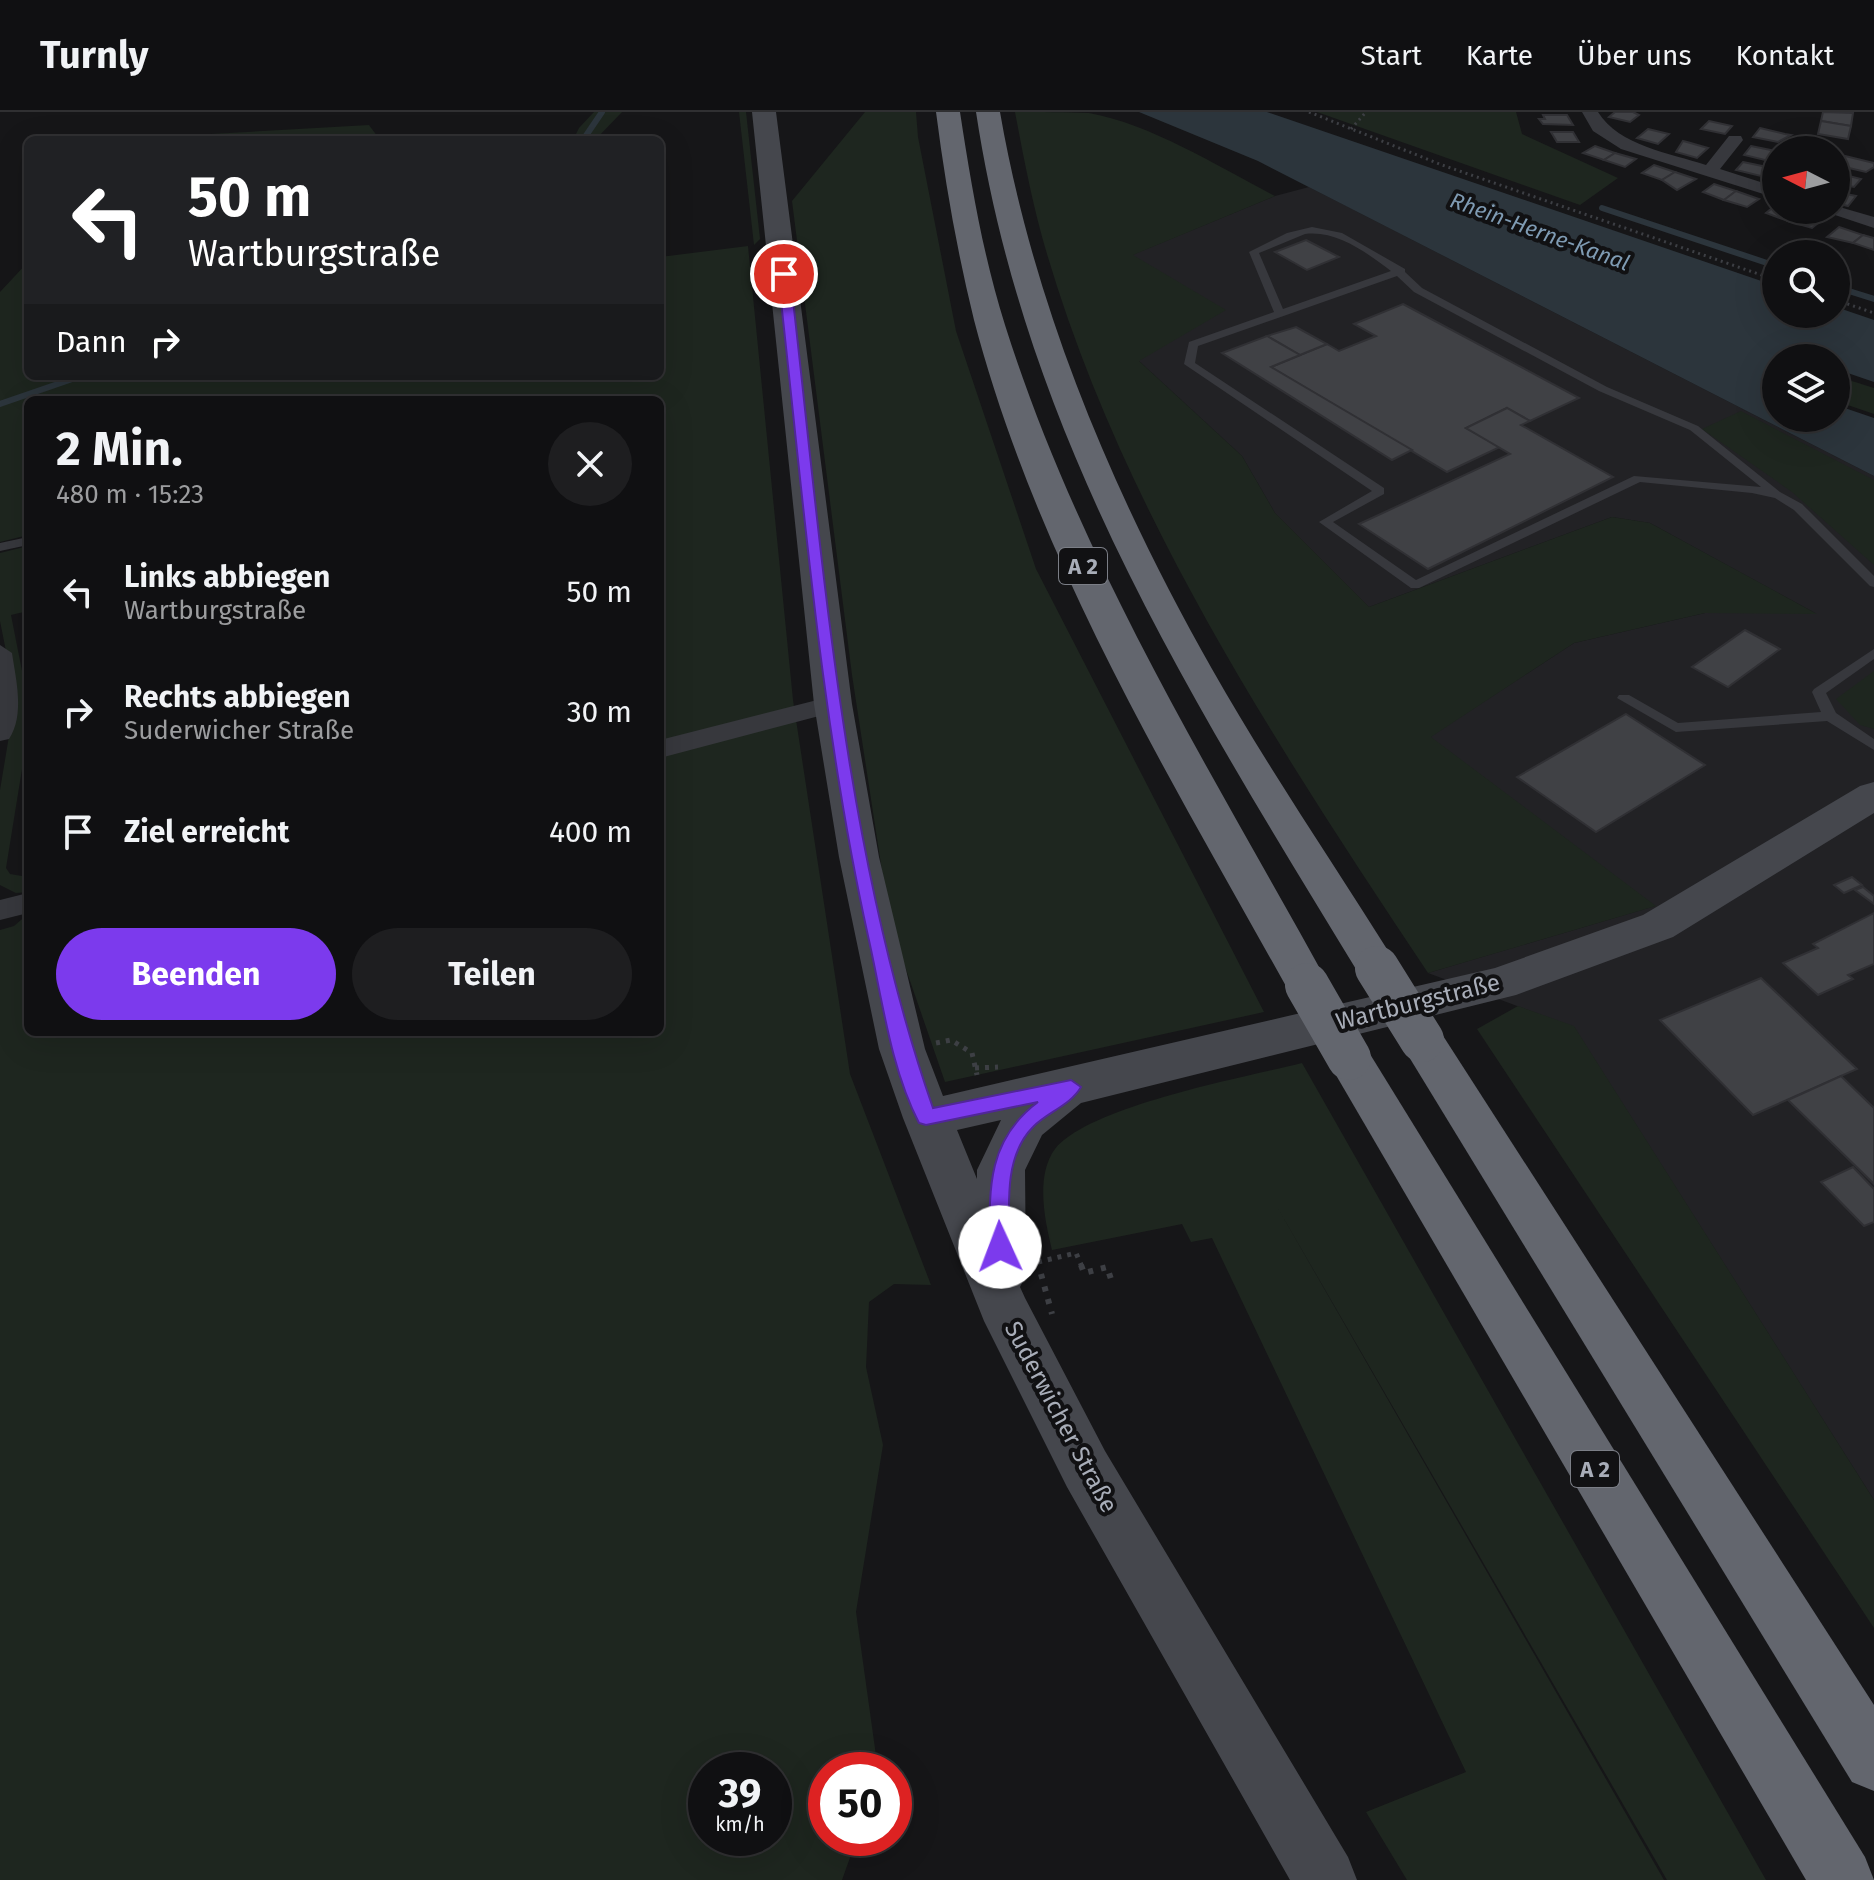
<!DOCTYPE html>
<html lang="de">
<meta charset="utf-8">
<style>
:root{--surface:#101012;--page:#1e1e20;--text:#f1f3f6;--muted:#9c9d9f;--line:#303032;--accent:#7c3aed}
body{margin:0;font-family:"Fira Sans",sans-serif;background:var(--page);color:var(--text);height:100vh;display:flex;flex-direction:column;font-size:30px;white-space:nowrap}
*{box-sizing:border-box;margin:0}
p{font-size:26px;color:var(--muted)}
.icon{flex:none;width:44px;height:44px;fill:none;stroke:currentColor;stroke-width:2;stroke-linecap:round;stroke-linejoin:round}
.map{position:relative;flex:1;overflow:hidden}
.sheet{position:absolute;left:24px;top:284px;width:640px;height:640px;display:flex;flex-direction:column;background:var(--surface);border-radius:12px;box-shadow:0 8px 32px #0002,0 0 0 2px var(--line)}
.sheet>*{flex:none}
.top-card{position:absolute;left:24px;top:24px;width:640px;height:244px;border-radius:12px;box-shadow:0 8px 32px #0002,0 0 0 2px var(--line);background:#202124;color:#fff;overflow:hidden}
.needle{width:52px;rotate:276deg}
.fabs{position:absolute;left:1762px;top:24px;display:grid;gap:16px}
.fabs a{display:grid;place-items:center;width:88px;height:88px;border-radius:50%;background:var(--surface);box-shadow:0 8px 32px #0002,0 0 0 2px var(--line);font-size:40px}
.speed{position:absolute;left:688px;top:1640px;display:flex;gap:16px;font-size:40px;font-weight:700;text-align:center}
.speed>*{display:grid;place-content:center;width:104px;height:104px;border-radius:50%;background:var(--surface);box-shadow:0 8px 32px #0002,0 0 0 2px var(--line);line-height:1}
.speed small{font-size:20px;font-weight:400}
.speed .limit{border:12px solid #d22;background:#fff;color:#111}
.pin{position:absolute;display:grid;place-items:center;width:68px;height:68px;color:#fff;margin:-34px;border:4px solid #fff;border-radius:50%;box-shadow:0 2px 8px #0007}
.me{position:absolute;width:88px;margin:-44px;rotate:358deg;stroke-linejoin:round;filter:drop-shadow(0 0 6px #0008)}
.turn{display:flex;align-items:center;gap:28px;height:168px;padding:0 32px;font-size:36px}
.turn .icon{width:104px;height:104px;stroke-width:2.5}
.turn b{display:block;font-size:56px;line-height:68px}
.then{display:flex;align-items:center;height:76px;padding:0 32px;background:#0003;gap:16px;font-size:30px}
.round{display:grid;place-items:center;flex:none;width:84px;height:84px;border-radius:42px;background:var(--page)}
.summary{display:flex;align-items:center;justify-content:space-between;height:136px;padding:0 32px}
h1{font-size:48px;font-weight:700;line-height:60px}
.primary-button{display:flex;gap:16px;margin-top:auto;padding:16px 32px}
.primary-button a{flex:1;height:92px;border-radius:48px;background:var(--accent);color:#fff;font-size:32px;font-weight:700;line-height:92px;text-align:center}
.primary-button a+a{background:var(--page);color:var(--text)}
ul{padding:0;list-style:none}
li{display:flex;align-items:center;gap:24px;height:120px;padding:0 32px}
li div{flex:1}
li b{display:block;font-size:30px}
li em{font-style:normal}
header{display:flex;align-items:center;gap:48px;box-sizing:border-box;height:112px;padding:0 40px;background:var(--surface);border-bottom:2px solid var(--line)}
header strong{font-size:38px}
nav{display:flex;gap:44px;margin-inline-start:auto;font-size:28px}
.map>svg:first-child{display:block}
</style>
<header>
<strong>Turnly</strong>
<nav><a>Start</a><a>Karte</a><a>Über uns</a><a>Kontakt</a></nav>
</header>
<div class="map">
<svg width="1874" height="1768" viewBox="0 0 1874 1768">
<rect width="100%" height="100%" fill="#161618"/>
<!-- built -->
<path fill="#222225" d="M1309,75l565,289v1024l-300,-473 -146,-54 227,-67 -225,-169 144,-94 131,-30h110l-165,-90 -38,-6 -243,90 -94,-94 -33,-57 -103,-95 -7,-106 143,-59z"/>
<!-- green -->
<g fill="#1e261f" fill-rule="evenodd">
<path d="M594,0h28l-27,28h-22l6,-12z"/>
<path d="M739,0h7l14,127 -6,6z"/>
<path d="M865,0h51l2,25 38,194 80,238 228,443 -319,70 -55,-159 -38,-248 -60,-474z"/>
<path d="M1015,0c24,0 51,0 74,1 62,11 130,54 186,83l-142,59 93,55 -87,51 103,95 33,57 94,94 243,-90 38,6 167,91 -112,-1 -131,30 -143,94 225,169 -228,67c-149,-224 -304,-459 -381,-719 -14,-47 -23,-94 -32,-142z"/>
<path d="M1317,0h199l6,22 96,44 -38,27z"/>
<path d="M369,13l11,15h-260l1,-1z"/>
<path d="M748,134l45,454 57,374 81,211 -37,-1 -25,18 -3,65 17,78 -27,167 22,158h-52v68h31l-15,42h-842v-950l14,-4 14,-12v118h632v-632h-632v135l-28,7v-250l28,-30v114h632v-119zM706,1658h68v68h-68z"/>
<path d="M1836,264l38,12v26l-38,-13z"/>
<path d="M1741,299l133,69v85l-82,-73 -90,-63z"/>
<path d="M28,434v65l-17,4 13,66 -1,82 -17,105 4,6 18,3v15l-12,1 -16,-8v-95l9,-54 -3,-85 -6,-30v-68z"/>
<path d="M1874,559v58l-14,-4 -24,-26z"/>
<path d="M1518,894l56,20 300,474v128l-397,-599z"/>
<path d="M1302,951l464,817h-99l-391,-675 388,675h-257l-41,-68 100,-40 -254,-534 -21,4 -9,-18 -130,26c-7,-29 -17,-74 3,-101 34,-43 191,-72 247,-86z"/>
</g>
<!-- water -->
<path fill="#2c353c" d="M1139,0h128l509,174v28h60v-7l38,13v62l-38,-13v-11h-60v60h60v-13l38,13v58l-616,-315z"/>
<g fill="none" stroke-linecap="round" stroke-linejoin="round">
<!-- stream -->
<g stroke="#2c353c" stroke-width="6">
<path d="M583,28l19,-28"/>
<path d="M1602,96l174,58"/>
<path d="M1836,175l38,12"/>
<path d="M0,292l81,-28"/>
</g>
</g>
<!-- building -->
<g fill="#404145" stroke="#303034" stroke-width="2">
<path d="M1615,0h18l6,3 -9,7 -21,-5z"/>
<path d="M1823,0l30,1 -2,13 -30,-5z"/>
<path d="M1543,3h24l6,10 -30,-1 -4,-5h6z"/>
<path d="M1709,9l23,5 -7,8 -24,-5z"/>
<path d="M1821,9l30,5 -3,13 -30,-5z"/>
<path d="M1760,16l25,6 6,1 -13,7 -25,-5z"/>
<path d="M1648,17l21,5 -11,10 -21,-6z"/>
<path d="M1551,20h22l6,10h-22z"/>
<path d="M1683,29l4,1 21,6 -11,10 -21,-6z"/>
<path d="M1595,34l20,7 -11,7 -21,-7z"/>
<path d="M1751,34l25,5v1l-7,9 -25,-6z"/>
<path d="M1615,41l21,6 -11,8 -21,-7z"/>
<path d="M1841,43l33,8v4l-8,5 -17,-4 -13,-4z"/>
<path d="M1743,50l24,5 -2,4 8,2 -4,5 -33,-8z"/>
<path d="M1654,53l21,7 -13,8 -20,-7z"/>
<path d="M1675,60l21,7 -19,11 -15,-10z"/>
<path d="M1841,62l20,5 -7,8 -18,-4z"/>
<path d="M1714,72l22,7 -12,9 -21,-8z"/>
<path d="M1736,79l23,8 -12,8 -23,-7z"/>
<path d="M1836,79l10,3 10,2 -8,10 -12,-3z"/>
<path d="M1776,93v5l24,2 -12,9 -22,-8z"/>
<path d="M1800,100l23,7 -11,9 -24,-7z"/>
<path d="M1839,115l24,8 -10,8 -26,-6z"/>
<path d="M1863,123l11,3v12l-21,-7z"/>
<path d="M1306,128l33,17 -32,13 -32,-18z"/>
<path d="M1403,192l176,94 -49,23 -23,-13 -41,20 34,19 -53,25 -176,-105 56,-23 12,7 37,-15 -22,-12z"/>
<path d="M1296,215l31,17 -27,11 -33,-19z"/>
<path d="M1267,224l33,19 -29,12 141,83 -20,10 -170,-107z"/>
<path d="M1507,296l23,13 -9,4 92,52 -185,92 -69,-45 151,-70 -44,-26z"/>
<path d="M1745,518l35,19 -52,38 -36,-20z"/>
<path d="M1626,602l79,51 -109,67 -79,-55z"/>
<path d="M1852,765l10,8 -18,8 -10,-8z"/>
<path d="M1863,775l11,9v8l-19,-14z"/>
<path d="M1874,801v51l-26,11 5,4 -35,16 -35,-32 35,-15 -5,-4z"/>
<path d="M1761,866l96,91 -104,46 -93,-95z"/>
<path d="M1841,964l33,32v76l-86,-84z"/>
<path d="M1853,1055l21,22v33l-10,4 -43,-44z"/>
</g>
<g fill="none" stroke-linecap="round" stroke-linejoin="round">
<!-- path-far2 -->
<g stroke="#3d3f44" stroke-width="3" stroke-dasharray="2 4" stroke-linecap="butt">
<path d="M1309,0l133,53 334,115"/>
<path d="M1351,17l15,-17"/>
<path d="M1836,188l38,13"/>
</g>
<!-- path-far1 -->
<g stroke="#3d3f44" stroke-width="5" stroke-dasharray="4 6" stroke-linecap="butt">
<path d="M936,931l15,-3 21,13 5,22"/>
<path d="M975,956l23,-1"/>
<path d="M1038,1150l38,-9 6,14"/>
</g>
<!-- path -->
<g stroke="#3d3f44" stroke-width="6" stroke-dasharray="5 8" stroke-linecap="butt">
<path d="M1081,1153l3,8 23,-6 4,12"/>
<path d="M1041,1162l11,40"/>
</g>
<!-- service -->
<g fill="#37383d" fill-rule="evenodd">
<path d="M1312,115l30,6 63,36v3l17,16 185,99 91,39 82,66 22,12 72,72v11l-4,-1 -76,-76 -19,-12 -23,-5 -112,-11 -221,106h-8l-92,-66 53,-31 -188,-127 5,-22 85,-30 -25,-60 38,-19zM1305,122c32,-4 62,19 86,37l-108,38 -24,-56zM1397,164l17,16 185,99 91,39 71,57 -127,-11 -218,104 -83,-58 51,-28v-6l-189,-125 3,-17z"/>
<path d="M28,425v8l-28,6v-8z"/>
<path d="M1874,537v10l-48,34 10,20 38,26v11l-47,-29 -151,11 -59,-34 2,-3h10l49,28 143,-11 -9,-20 2,-3z"/>
</g>
<!-- minor -->
<g fill="#37383d" fill-rule="evenodd">
<path d="M1582,0h16c21,34 72,41 108,53l23,-29h12l2,4 -23,29 56,18v11l-155,-49 -28,-18z"/>
<path d="M1836,94l38,11v11l-54,-18h16z"/>
<path d="M0,533l12,8c4,27 13,62 -3,86l-9,2z"/>
<path d="M833,584l9,2 4,6 -4,6 -182,48v-18z"/>
<path d="M28,781v20l-28,7v-20z"/>
</g>
<!-- secondary -->
<path fill="#45474d" fill-rule="evenodd" d="M752,0h24l76,592 27,153 46,192 18,47 552,-128 148,-53 217,-129 14,-4v31l-201,124 -157,58 -435,108 -39,32 -17,35 1,105 -6,12 5,11 80,153 243,406 9,23h-67l-223,-393 -83,-166 -81,-203 -24,-69 -40,-192 -25,-153zM1001,1008l-24,50v9l-20,-49z"/>
<!-- motorway -->
<g fill="#63666e" fill-rule="evenodd">
<path d="M936,0h24c11,72 23,143 45,213 75,237 205,444 324,660l-7,12 -15,4 -15,-4c-120,-216 -255,-436 -318,-677 -17,-69 -29,-138 -38,-208z"/>
<path d="M976,0h24c34,196 114,384 212,557 56,99 120,192 180,288l7,11 -7,11 -15,5 -15,-5c-169,-278 -336,-538 -386,-867z"/>
<path d="M1422,911l16,5 436,677v86l-22,-9 -446,-730 -6,-12 6,-12z"/>
<path d="M1349,928l16,6 500,811 9,23h-68l-473,-810 -7,-12 7,-12z"/>
</g>
<!-- motorway-bridge -->
<g stroke="#63666e" stroke-width="44">
<path d="M1377,856l45,72"/>
<path d="M1307,873l42,73"/>
</g>
</g>
<!-- route -->
<path fill="#7c3aed" stroke="#51269a" stroke-width="2" d="M784,158l6,4c32,273 52,574 143,834l138,-28 10,7c-10,18 -35,26 -48,40 -30,30 -24,82 -23,120l-10,9 -10,-9c-1,-58 -3,-107 48,-145l-112,23 -7,-2c-29,-56 -37,-126 -51,-187 -48,-218 -65,-441 -90,-662z"/>
<g text-anchor="middle" stroke-width="8" stroke-linejoin="round" paint-order="stroke">
<!-- far-water labels -->
<g font-size="22" font-style="italic" fill="#7f9bb3" stroke="#111113">
<text transform="translate(1540 119) rotate(20)" y="8">Rhein-Herne-Kanal</text>
</g>
<!-- shield labels -->
<g fill="#111113" stroke="#7b7e86" stroke-width="2">
<rect x="1059" y="436" width="48" height="36" rx="6"/>
<rect x="1571" y="1339" width="48" height="36" rx="6"/>
</g>
<g font-size="22" font-weight="bold" fill="#a8adb8">
<text x="1083" y="462">A 2</text>
<text x="1595" y="1365">A 2</text>
</g>
<!-- street labels -->
<g font-size="24" fill="#a8adb8" stroke="#111113">
<text transform="translate(1418 890) rotate(-14)" y="8">Wartburgstraße</text>
<text transform="translate(1061 1305) rotate(62)" y="8">Suderwicher Straße</text>
</g>
</g>
</svg>
<div class="fabs">
<a><svg class="needle" viewBox="-14 -14 28 28"><path d="M0-13l5 13h-10z" fill="#e53935"/><path d="M0 13l5-13h-10z" fill="#9c9d9f"/></svg></a>
<a><svg class="icon" aria-label="search" viewBox="0 0 24 24"><circle cx="10" cy="10" r="6"/><path d="M15 15l6 6"/></svg></a>
<a><svg class="icon" aria-label="layers" viewBox="0 0 24 24"><path d="M12 4l9 5-9 5-9-5zM3 14l9 5 9-5"/></svg></a>
</div>
<div class="speed"><div>39<small>km/h</small></div><div class="limit">50</div></div>
<div class="pin" style="left:784px;top:162px;background:#d93025"><svg class="icon" aria-label="arrive" viewBox="0 0 24 24"><path d="M6 21V4h12l-3 4 3 4H6"/></svg></div>
<svg class="me" style="left:1000px;top:1135px" viewBox="-20 -20 40 40"><circle r="19" fill="#fff"/><path d="M0-13L10 11 0 6-10 11z" fill="#7c3aed"/></svg>
<div class="top-card">
<div class="turn"><svg class="icon" aria-label="left" viewBox="0 0 24 24"><path d="M17 20v-9H6M10 6l-5 5 5 5"/></svg><div><b>50 m</b>Wartburgstraße</div></div>
<div class="then">Dann<svg class="icon" aria-label="right" viewBox="0 0 24 24"><path d="M7 20v-9h11M14 6l5 5-5 5"/></svg></div>
</div>
<section class="sheet">
<div class="summary"><div><h1>2 Min.</h1><p>480 m · 15:23</p></div><a class="round"><svg class="icon" aria-label="close" viewBox="0 0 24 24"><path d="M6 6l12 12M18 6L6 18"/></svg></a></div>
<ul>
<li><svg class="icon" aria-label="left" viewBox="0 0 24 24"><path d="M17 20v-9H6M10 6l-5 5 5 5"/></svg><div><b>Links abbiegen</b><p>Wartburgstraße</p></div><em>50 m</em></li>
<li><svg class="icon" aria-label="right" viewBox="0 0 24 24"><path d="M7 20v-9h11M14 6l5 5-5 5"/></svg><div><b>Rechts abbiegen</b><p>Suderwicher Straße</p></div><em>30 m</em></li>
<li><svg class="icon" aria-label="arrive" viewBox="0 0 24 24"><path d="M6 21V4h12l-3 4 3 4H6"/></svg><div><b>Ziel erreicht</b></div><em>400 m</em></li>
</ul>
<div class="primary-button"><a>Beenden</a><a>Teilen</a></div>
</section>
</div>
